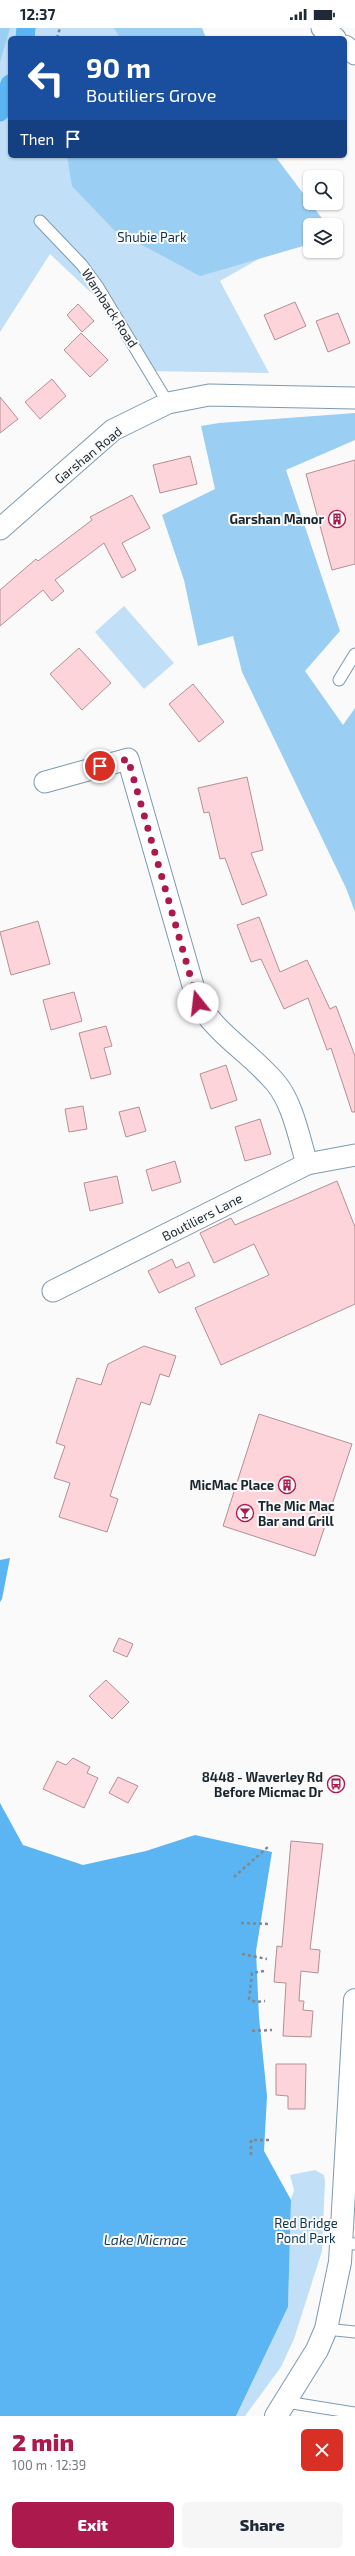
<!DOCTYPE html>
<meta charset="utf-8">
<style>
:root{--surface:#fff;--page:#f6f6f7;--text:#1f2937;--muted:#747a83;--accent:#ac194d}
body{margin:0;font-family:"Exo 2",sans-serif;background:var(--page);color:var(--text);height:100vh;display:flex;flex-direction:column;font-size:15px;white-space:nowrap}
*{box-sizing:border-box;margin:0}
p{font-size:13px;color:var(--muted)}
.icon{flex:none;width:22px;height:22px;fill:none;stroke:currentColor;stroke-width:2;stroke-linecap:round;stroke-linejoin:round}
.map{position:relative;height:2388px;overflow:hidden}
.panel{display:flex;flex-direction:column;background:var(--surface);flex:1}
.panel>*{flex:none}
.top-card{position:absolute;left:8px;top:8px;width:339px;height:122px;border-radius:6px;box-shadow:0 1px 3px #0004;background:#1a4fa0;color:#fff;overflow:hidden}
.fabs{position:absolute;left:303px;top:142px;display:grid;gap:8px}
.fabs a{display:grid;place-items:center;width:40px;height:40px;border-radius:6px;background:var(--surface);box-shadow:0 1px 3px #0004;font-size:20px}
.pin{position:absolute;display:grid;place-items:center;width:34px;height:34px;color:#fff;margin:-17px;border:2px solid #fff;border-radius:50%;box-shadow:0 1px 4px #0007}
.me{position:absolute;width:44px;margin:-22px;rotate:344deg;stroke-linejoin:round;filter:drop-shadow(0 0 3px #0008)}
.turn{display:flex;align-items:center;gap:14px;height:84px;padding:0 12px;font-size:18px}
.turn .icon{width:52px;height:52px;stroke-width:2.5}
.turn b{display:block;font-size:28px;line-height:34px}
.then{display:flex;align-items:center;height:38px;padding:0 12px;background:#0003;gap:8px;font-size:15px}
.round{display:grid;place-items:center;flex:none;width:42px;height:42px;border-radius:6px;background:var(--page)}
.summary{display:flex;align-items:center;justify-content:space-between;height:68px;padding:0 12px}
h1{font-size:24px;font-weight:800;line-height:30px;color:var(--accent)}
.primary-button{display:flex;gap:8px;margin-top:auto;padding:8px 12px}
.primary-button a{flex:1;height:46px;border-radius:6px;background:var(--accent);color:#fff;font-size:16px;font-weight:800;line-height:46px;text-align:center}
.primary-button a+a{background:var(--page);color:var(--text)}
.status{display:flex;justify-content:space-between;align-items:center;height:28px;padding:0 20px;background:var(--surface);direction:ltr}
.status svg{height:11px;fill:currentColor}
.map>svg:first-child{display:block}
</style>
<div class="status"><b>12:37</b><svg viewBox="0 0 49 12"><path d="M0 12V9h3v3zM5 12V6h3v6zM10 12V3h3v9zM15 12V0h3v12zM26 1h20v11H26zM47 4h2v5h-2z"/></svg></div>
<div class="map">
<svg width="355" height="2388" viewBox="0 0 355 2388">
<rect width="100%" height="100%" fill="#fafafa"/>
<!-- green -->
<g fill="#c1dff6">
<path d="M0,0h194l4,10h-188v118h249l42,79 -81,46 49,92 -124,-2 -42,-67 -53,-50 -50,78z"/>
<path d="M124,578l50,57 -30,26 -49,-57z"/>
<path d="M315,2142l9,5 1,6 -3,70 -28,88 -13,28 -36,49h-9l52,-109 3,-107 3,-10 -4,-15z"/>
</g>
<!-- forest -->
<g fill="#9bcef3">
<path d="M0,0h10l-10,34z"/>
<path d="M114,0h88l4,10h-86z"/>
<path d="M67,128h208l52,69h-17v19l-110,32 -86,-46 -42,-44z"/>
<path d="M355,385v27l-69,30 54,161 -35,40 38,54 12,-17v204l-9,-24 -104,-216 -9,-36 -35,10 -14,-66 -22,-65 53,-26 -14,-63 18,-3z"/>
</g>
<!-- water -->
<g fill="#5ab5f2">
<path d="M10,1530l-8,41 -2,3v-42z"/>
<path d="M0,1775l23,42 60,20 63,-14 49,-16 77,17 -16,99 3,66 8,79 -3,55 27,49 -3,107 -52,109h-236z"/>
</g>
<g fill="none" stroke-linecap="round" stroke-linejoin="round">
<!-- canal -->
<g stroke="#5ab5f2" stroke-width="19">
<path d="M25,10l1,-10"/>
<path d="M0,84l10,-28"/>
</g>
</g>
<!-- building -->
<g fill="#fdd4da" stroke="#b48f95">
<path d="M295,274l11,24 -31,14 -11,-25z"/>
<path d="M78,276l16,17 -12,11 -15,-17z"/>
<path d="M338,285l12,30 -22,9 -12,-31z"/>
<path d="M81,305l27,27 -18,17 -26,-27z"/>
<path d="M52,351l14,17 -26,23 -15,-17z"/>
<path d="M0,369l18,22 -18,14z"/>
<path d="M190,428l7,28 -37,9 -7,-28z"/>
<path d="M355,432v104l-23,6 -26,-96z"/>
<path d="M132,467l18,33 -28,15 14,27 -14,8 -18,-35 -49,37 9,11 -12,10 -9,-11 -43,36v-36l36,-31 2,2 54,-41 -2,-3z"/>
<path d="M79,620l32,35 -29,27 -32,-36z"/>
<path d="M193,656l31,38 -25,20 -30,-38z"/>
<path d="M247,749l16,73 -12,3 16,42 -25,10 -17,-47 -5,1 -11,-47 -5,1 -6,-25z"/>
<path d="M259,889l21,55 27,-12 23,49 6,-3 19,50v56h-3l-21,-64 -4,2 -19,-52 -24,11 -23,-50 -10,3 -14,-37z"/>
<path d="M38,893l12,43 -39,11 -11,-43z"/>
<path d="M74,964l8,29 -31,9 -8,-30z"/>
<path d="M106,998l6,20 -8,2 7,26 -20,5 -12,-46z"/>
<path d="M226,1037l11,35 -26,9 -11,-35z"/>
<path d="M83,1078l4,23 -18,3 -4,-23z"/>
<path d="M139,1079l7,24 -20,6 -7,-25z"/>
<path d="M260,1091l11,35 -26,7 -10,-34z"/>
<path d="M175,1133l6,21 -29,9 -6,-21z"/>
<path d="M117,1148l6,27 -33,8 -6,-28z"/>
<path d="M337,1153l18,46v77l-134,61 -26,-57 74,-33 -15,-31 -40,19 -14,-30 31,-15 4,7z"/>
<path d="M172,1231l4,9 13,-6 6,14 -36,17 -11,-22z"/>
<path d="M144,1318l32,10 -7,21 -9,-3 -10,31 -9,-3 -31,94 8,3 -11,33 -48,-15 11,-34 -16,-5 11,-32 -9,-3 21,-65 24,7 7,-21z"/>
<path d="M259,1386l93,30 -37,112 -92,-30z"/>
<path d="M119,1610l14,6 -6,13 -14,-6z"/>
<path d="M106,1652l23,22 -17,17 -23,-23z"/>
<path d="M73,1730l17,9 -3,6 11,5 -14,30 -41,-19 14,-28 9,4z"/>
<path d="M118,1749l20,9 -10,17 -19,-10z"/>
<path d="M291,1813l32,3 -13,105 10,1 -2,23 -17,-2 -2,30h5l-1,9 10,1 -2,26 -28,-1 3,-53 -12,-1 3,-36 5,1z"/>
<path d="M276,2036h30l-1,45h-17v-13l-12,-1z"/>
</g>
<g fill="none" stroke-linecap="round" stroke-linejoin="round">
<!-- lane casing -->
<g stroke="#7d9ab0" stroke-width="13">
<g id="lane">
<path d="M40,193l42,44 16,22 70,116"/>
<path d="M339,652l16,-26"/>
<path d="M341,2215l14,1"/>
<path d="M326,2301l29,3"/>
<path d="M286,2374l69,11"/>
</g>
</g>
<!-- street casing -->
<g stroke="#7d9ab0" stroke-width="23">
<g id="street">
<path d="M322,0l13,10"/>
<path d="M345,18l10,8"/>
<path d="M0,501l113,-99 55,-27 41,-8 146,3"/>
<path d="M45,754l83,-23 70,244c22,34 51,49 77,79 18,21 24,56 32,82"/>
<path d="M53,1263l254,-127 48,-9"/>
</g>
</g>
<!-- secondary casing -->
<g stroke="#7d9ab0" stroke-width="24">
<path id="secondary" d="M276,2388l41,-66 9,-21 14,-67 15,-262"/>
</g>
<!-- path -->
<g stroke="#81878c" stroke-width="2.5" stroke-dasharray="3 3" stroke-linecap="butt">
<path d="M57,10l3,-10"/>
<path d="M234,1849l35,-31"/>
<path d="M241,1895l29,1"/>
<path d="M242,1926l25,5"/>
<path d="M264,1943l-12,2 -3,26 7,3 9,-1"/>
<path d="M252,2003l20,-1"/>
<path d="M251,2127v-15h19"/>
</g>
<!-- lane -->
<use href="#lane" stroke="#fff" stroke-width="11"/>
<!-- street -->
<use href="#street" stroke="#fff" stroke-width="21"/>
<!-- secondary -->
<use href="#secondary" stroke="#fff" stroke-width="22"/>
</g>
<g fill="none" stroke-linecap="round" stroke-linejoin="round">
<!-- route -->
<path stroke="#ac194d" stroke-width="7" stroke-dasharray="0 12.6" d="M100,738l28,-7 70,244"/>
</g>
<!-- icons -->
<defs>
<g id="building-ring" transform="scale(0.9)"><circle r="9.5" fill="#fafafa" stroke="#ac194d" stroke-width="1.5"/><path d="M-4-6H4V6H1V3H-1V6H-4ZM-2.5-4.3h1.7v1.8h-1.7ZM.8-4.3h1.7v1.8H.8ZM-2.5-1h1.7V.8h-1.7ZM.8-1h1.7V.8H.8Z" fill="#ac194d"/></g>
<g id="bar-ring" transform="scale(0.9)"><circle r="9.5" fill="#fafafa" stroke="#ac194d" stroke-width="1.5"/><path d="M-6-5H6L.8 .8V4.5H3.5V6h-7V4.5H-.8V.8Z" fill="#ac194d"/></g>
<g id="bus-ring" transform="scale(0.9)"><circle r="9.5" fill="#fafafa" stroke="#ac194d" stroke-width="1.5"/><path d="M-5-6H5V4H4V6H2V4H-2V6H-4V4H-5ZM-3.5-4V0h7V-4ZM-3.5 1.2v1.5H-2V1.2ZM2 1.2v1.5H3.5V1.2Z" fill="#ac194d"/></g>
</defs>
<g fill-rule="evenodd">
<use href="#building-ring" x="337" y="491"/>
<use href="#building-ring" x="287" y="1457"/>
<use href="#bar-ring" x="245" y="1485"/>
<use href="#bus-ring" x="336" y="1756"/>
</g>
<g text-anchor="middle" stroke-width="4" stroke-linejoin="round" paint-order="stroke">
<!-- park labels -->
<g font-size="13" fill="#0d354d" stroke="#fafafa">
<text x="152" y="214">Shubie Park</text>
<text x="306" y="2200">Red Bridge<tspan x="306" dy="15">Pond Park</tspan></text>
</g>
<!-- street labels -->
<g font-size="13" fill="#1b2730" stroke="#fafafa">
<text transform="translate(110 280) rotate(57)" y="5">Wamback Road</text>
<text transform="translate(88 427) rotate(-39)" y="5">Garshan Road</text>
<text transform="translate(202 1189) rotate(-27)" y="5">Boutiliers Lane</text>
</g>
<!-- poi labels -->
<g font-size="13" font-weight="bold" fill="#1b2730" stroke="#fafafa" text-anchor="end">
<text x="324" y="496">Garshan Manor</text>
<text x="274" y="1462">MicMac Place</text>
<text x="258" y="1483" text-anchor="start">The Mic Mac<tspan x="258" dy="15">Bar and Grill</tspan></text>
<text x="323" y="1754">8448 - Waverley Rd<tspan x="323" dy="15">Before Micmac Dr</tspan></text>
</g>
<!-- water labels -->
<g font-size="14" font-style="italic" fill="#163d56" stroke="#fafafa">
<text x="145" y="2217">Lake Micmac</text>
</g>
</g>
</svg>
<div class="fabs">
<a><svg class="icon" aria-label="search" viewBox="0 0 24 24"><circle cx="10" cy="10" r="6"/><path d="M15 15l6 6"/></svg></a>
<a><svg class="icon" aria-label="layers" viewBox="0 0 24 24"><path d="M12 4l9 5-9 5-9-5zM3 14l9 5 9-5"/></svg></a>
</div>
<div class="pin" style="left:100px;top:738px;background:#d93025"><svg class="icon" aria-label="arrive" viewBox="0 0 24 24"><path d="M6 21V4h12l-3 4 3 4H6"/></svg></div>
<svg class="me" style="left:198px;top:975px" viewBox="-20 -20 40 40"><circle r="19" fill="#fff"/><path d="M0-13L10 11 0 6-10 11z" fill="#ac194d"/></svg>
<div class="top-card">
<div class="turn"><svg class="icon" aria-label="left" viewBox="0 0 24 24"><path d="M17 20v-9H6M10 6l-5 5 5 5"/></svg><div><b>90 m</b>Boutiliers Grove</div></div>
<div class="then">Then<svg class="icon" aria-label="arrive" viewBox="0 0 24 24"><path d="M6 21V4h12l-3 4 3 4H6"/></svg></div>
</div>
</div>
<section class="panel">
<div class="summary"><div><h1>2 min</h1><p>100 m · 12:39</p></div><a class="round" style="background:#d93025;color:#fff"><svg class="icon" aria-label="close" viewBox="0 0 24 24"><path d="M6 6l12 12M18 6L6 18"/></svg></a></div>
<div class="primary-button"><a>Exit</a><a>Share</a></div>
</section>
